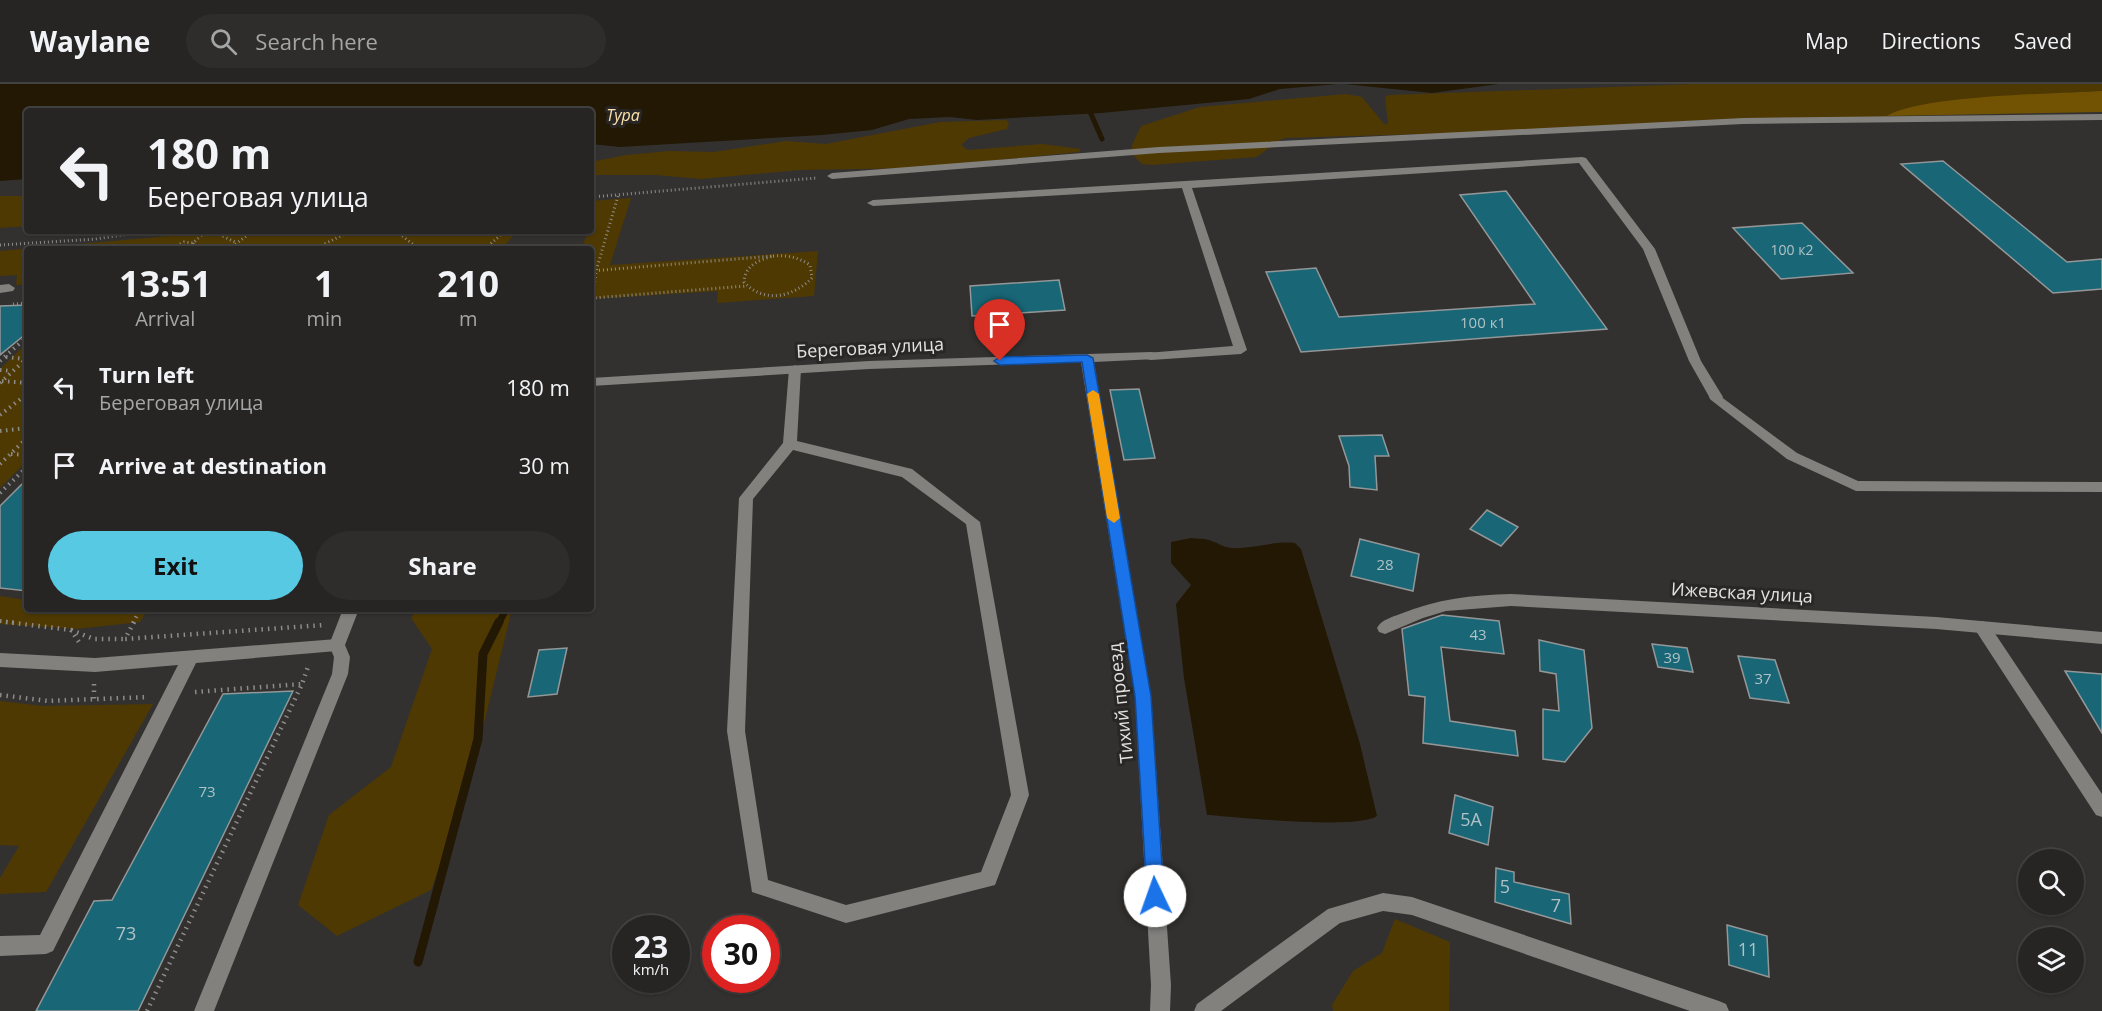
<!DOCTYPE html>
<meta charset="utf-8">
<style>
:root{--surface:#262523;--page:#2e2d2b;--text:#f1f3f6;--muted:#a4a5a6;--line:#424241;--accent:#57c9e2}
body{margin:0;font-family:"Open Sans",sans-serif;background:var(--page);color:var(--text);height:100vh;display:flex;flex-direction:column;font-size:22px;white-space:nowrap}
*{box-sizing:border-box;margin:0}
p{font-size:20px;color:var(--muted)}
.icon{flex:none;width:33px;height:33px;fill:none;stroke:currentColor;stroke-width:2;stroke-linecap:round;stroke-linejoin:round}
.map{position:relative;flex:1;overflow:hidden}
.sheet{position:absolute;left:24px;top:162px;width:570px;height:366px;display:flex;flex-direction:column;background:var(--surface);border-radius:6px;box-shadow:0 2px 4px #0004,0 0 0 2px var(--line)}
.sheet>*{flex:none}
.banner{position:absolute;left:24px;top:24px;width:570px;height:126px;border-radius:6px;box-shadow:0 2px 4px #0004,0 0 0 2px var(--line);background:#262523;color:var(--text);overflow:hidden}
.fabs{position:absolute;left:2018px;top:765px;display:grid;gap:12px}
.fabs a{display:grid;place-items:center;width:66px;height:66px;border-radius:50%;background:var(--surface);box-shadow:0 2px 4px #0004,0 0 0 2px var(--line);font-size:30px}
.speed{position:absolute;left:612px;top:831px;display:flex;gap:12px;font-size:30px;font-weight:700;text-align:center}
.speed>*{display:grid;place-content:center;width:78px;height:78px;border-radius:50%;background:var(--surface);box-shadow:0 2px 4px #0004,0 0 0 2px var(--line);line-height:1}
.speed small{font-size:15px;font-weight:400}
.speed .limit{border:9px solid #d22;background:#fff;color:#111}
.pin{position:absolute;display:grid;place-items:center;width:51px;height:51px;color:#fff;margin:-62px -26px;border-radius:50% 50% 50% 0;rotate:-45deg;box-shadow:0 0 6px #0007}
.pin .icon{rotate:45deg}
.me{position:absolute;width:66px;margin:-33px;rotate:357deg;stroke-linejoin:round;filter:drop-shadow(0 0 4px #0008)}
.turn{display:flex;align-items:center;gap:21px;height:126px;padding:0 24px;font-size:27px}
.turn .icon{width:78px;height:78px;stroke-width:2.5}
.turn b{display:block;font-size:42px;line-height:51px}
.eta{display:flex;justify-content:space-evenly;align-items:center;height:102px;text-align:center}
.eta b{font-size:36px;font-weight:700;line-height:42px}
.action{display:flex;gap:12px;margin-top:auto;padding:12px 24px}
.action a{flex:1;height:69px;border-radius:36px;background:var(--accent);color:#111;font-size:24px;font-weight:700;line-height:69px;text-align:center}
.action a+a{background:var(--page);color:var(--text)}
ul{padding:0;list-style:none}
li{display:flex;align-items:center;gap:18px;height:78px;padding:0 24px}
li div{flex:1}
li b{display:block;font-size:22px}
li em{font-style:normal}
header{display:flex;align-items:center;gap:36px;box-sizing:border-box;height:84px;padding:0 30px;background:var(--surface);border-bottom:2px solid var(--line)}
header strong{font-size:28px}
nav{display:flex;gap:33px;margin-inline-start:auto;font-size:21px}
.search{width:420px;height:54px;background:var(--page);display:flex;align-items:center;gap:15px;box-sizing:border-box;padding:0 21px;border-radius:33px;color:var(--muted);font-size:22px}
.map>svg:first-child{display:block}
</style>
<header>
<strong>Waylane</strong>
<div class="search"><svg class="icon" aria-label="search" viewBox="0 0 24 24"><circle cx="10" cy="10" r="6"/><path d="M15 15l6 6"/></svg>Search here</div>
<nav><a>Map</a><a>Directions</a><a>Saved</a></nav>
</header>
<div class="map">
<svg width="2102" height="927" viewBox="0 0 2102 927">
<rect width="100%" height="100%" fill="#33312f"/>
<!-- green -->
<g fill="#4f3903">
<path d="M1694,0h408v7c-30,2 -205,8 -214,26l-182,3 -215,12 -206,6c-12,4 -18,13 -29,19l-104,8 -10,-1 -10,-10v-9l9,-19 59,-19 146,-13 16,3 22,27h4l-3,-27 4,-2z"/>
<path d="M1006,36l3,3 -2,6 -38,9 -8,7 7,5 74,-6 39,5 -2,3 -162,16 -117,2 -99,9 -46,-4h-64v-13l35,-7 43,-4 45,1 72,-11 40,3 114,-22z"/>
<path d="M0,112h27v30l-27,2z"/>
<path d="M631,114l-21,67 208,-14 -4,45 -97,7 1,-12 -127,8 4,-30h-4v-20h-10l6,-15 -3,-3h7v-30z"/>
<path d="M226,147h291l-15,18h-475v35l-11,1 1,-10 -17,1v-25z"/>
<path d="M27,259v118l-27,27v-119z"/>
<path d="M0,512l27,4v9h121l-8,13 -63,7 -77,-5z"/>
<path d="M417,525h95l-45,184 -36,97 -94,46 -39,-31 31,-90 62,-48 41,-118 -21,-31z"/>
<path d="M0,617l43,5 110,-2 -107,188 -46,2v-16l19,-32 -19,-1z"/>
<path d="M1395,835l55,23 -1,69h-116l-1,-6 21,-34 29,-18z"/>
</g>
<!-- forest -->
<path fill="#715303" d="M2102,7v21l-215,4c34,-21 169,-22 215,-25z"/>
<!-- water -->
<g fill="#221804">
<path d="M0,0h1338l-58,5 -31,10 -148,14 -124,7 -27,-3 -41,2 -37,11 -50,5 -202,12 -29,-3v-33h-564v68l-27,2z"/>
<path d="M1344,0h155l-67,9z"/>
<path d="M1191,454c5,1 13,0 18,2 13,4 14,9 31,8 19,-1 36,-7 55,-5l6,6 59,195 17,72c-20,14 -140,1 -170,-1l-23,-137 -8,-74 15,-19 -20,-22v-21z"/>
</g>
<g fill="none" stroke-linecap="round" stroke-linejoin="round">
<!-- stream-far2 -->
<path stroke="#221804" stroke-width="5" d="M1091,30l11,25"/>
<!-- stream-far1 -->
<path stroke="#221804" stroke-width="7" d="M499,539l7,-14"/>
<!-- stream -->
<path stroke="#221804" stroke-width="9" d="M418,878l60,-223 5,-85 16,-32"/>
</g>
<!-- building -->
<g fill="#196676" stroke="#939798" stroke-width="1.5">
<path d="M1943,77l124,101 35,-3v30l-49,4 -152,-129z"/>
<path d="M1506,107l101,138 -306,23 -35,-80 50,-4 23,49 196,-13 -75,-109z"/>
<path d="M1802,139l51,50 -72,6 -48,-51z"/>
<path d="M1059,196l6,30 -93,6 -2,-30z"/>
<path d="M27,221v28l-27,22v-49z"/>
<path d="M1139,305l16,69 -31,2 -14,-70z"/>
<path d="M1382,351l7,21h-14l2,34 -27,-3 -1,-21 -10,-30z"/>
<path d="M27,395v112l-27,-3v-82z"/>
<path d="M1487,426l31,17 -17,19 -31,-17z"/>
<path d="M1360,455l59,15 -6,37 -62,-15z"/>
<path d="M1442,531l57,6 5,33 -63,-7 9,74 65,10 3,25 -95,-13 2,-46 -16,-2 -7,-66z"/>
<path d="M1539,556l45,10 8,78 -27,34 -22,-3v-50l16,2 -3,-37 -16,-3z"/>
<path d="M1652,560l35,4 6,24 -35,-5z"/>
<path d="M567,564l-10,46 -29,3 11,-47z"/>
<path d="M1738,572l37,4 14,43 -39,-5z"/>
<path d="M2065,587l37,3v59z"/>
<path d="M293,607l-155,320h-102l58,-110 18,-1 111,-206z"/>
<path d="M1455,711l38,12 -5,38 -39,-12z"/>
<path d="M1496,784l18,4v10l55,12 2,30 -76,-22z"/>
<path d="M1727,841l40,11 2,41 -40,-12z"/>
</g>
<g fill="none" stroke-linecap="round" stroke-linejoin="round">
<!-- path-far2 -->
<g stroke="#8e8c8a" stroke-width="3" stroke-dasharray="1 3" stroke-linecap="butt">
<path d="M618,112l-22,75 -3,27 153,-12"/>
<path d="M591,113l225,-19"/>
<path d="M212,147l25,12"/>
<path d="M396,147l23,18"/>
<path d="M193,159l2,6"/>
<path d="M0,161l95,-6 56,-8"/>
<path d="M169,165l15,-7 9,1 13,-12"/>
<path d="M229,165l24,-18"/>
<path d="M314,165l37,-18"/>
<path d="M485,165l20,-18"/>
<path d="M773,172c14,-1 25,1 37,9l2,13c-19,19 -48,26 -68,4 1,-17 15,-22 29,-26z"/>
<path d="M591,187l182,-15"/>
<path d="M13,220l14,-1"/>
</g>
<!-- path-far1 -->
<g stroke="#8e8c8a" stroke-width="4" stroke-dasharray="1.5 4.5" stroke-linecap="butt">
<path d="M6,273l19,2"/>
<path d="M0,277l27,-24"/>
<path d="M0,286l12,1"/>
<path d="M2,297l25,2"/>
<path d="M0,299l27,-25"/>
<path d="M0,331l27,-21"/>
<path d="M0,347l27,-3"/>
<path d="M11,370l16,1"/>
<path d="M0,380l27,-26"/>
<path d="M0,409l27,-26"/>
<path d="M0,537l18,2"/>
<path d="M133,539l7,-14"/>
</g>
<!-- path -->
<g stroke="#8e8c8a" stroke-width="4.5" stroke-dasharray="1.5 5" stroke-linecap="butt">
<path d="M6,538l65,8 10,15"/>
<path d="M134,538l-9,17 199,-14"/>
<path d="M71,546l23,9h31"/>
<path d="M94,600v16"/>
<path d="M195,608l107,-8"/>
<path d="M0,611l48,6 101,-4"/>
<path d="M147,927l155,-327 7,-20"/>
</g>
<!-- service -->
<g fill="#83817e" fill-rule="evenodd">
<path d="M2102,30v6l-359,4 -584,29 -327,26 -5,-3 5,-3 327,-26 584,-29z"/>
<path d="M1582,73l4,1 69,91 46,112 22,36 -2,3h-10l-22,-39 -46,-112 -64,-86 -387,25 55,162 -6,4 -90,6 -5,-1v-6l87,-7 -51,-158 -309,18 -6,-3 6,-3z"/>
<path d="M9,200l6,4 -2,3 -13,2v-8z"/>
<path d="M795,281l6,4 -4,72 115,28 68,53 49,273 -34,90 -149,38 -94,-31 -25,-161 12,-233 44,-55 6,-74zM793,366l109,27 64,47 45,271 -30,77 -135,33 -78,-25 -23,-149 8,-232z"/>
<path d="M1982,537l6,2 114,171v23l-6,-2 -120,-184 -2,-4 2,-4z"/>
<path d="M337,555l6,1 2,5 -2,5 -6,1 -141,12 -143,288 -7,3 -46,2v-20l40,-1 138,-270 -83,7 -95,-5v-14l95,5z"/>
</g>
<!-- minor -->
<g fill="#83817e" fill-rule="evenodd">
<path d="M1151,268l5,1v6l-62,3 57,334 20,289 -1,26h-20l1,-26 -16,-289 -54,-334 -212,7 -278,17v-8l278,-17z"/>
<path d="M1716,309l81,60 61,28 244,1v10l-246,-1 -69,-32 -76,-59 -2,-3 2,-3z"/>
<path d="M1511,510l425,23 166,15v12l-166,-15 -425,-23 -65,5 -23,7 -38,16 -6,-2 -2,-4c4,-8 15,-11 23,-14 37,-15 72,-19 111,-20z"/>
<path d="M343,525h16l-14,36 5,12 -2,17 -134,337h-20l138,-337 2,-17 -5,-12z"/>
<path d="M1383,809l29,4 307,104 7,3 3,7h-39l-278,-96 -29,-4 -43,12 -119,88h-27l3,-7 131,-95z"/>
</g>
</g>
<!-- route -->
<path fill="#1a73e8" stroke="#114b97" stroke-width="1.5" d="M1087,271l6,3 58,338 13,200 -3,6 -6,2 -6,-2 -2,-6 -12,-200 -53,-334 -82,3 -6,-4 6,-4z"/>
<!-- slow -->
<path fill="#f59e0b" d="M1093,306l6,4 21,124 -6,5 -7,-5 -20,-124z"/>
<g text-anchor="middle" stroke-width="6" stroke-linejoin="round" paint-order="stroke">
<!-- far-number labels -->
<g font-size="14" fill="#b0c2c5">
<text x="1792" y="171">100 к2</text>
</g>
<!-- number labels -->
<g font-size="15" fill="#b0c2c5">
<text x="1483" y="244">100 к1</text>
<text x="1385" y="486">28</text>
<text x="1478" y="556">43</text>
<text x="1672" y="579">39</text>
<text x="1763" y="600">37</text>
<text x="207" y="713">73</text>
</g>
<!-- far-water labels -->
<g font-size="16" font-style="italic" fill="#fbe1ac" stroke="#292725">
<text x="623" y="37">Тура</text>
</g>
<!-- street labels -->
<g font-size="18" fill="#e2e1df" stroke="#292725">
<text transform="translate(870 264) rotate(-3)" y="6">Береговая улица</text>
<text transform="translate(1742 509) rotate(3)" y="6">Ижевская улица</text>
<text transform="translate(1121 619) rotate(-96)" y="6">Тихий проезд</text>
</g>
<!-- near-number labels -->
<g font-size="18" fill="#b0c2c5">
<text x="1471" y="742">5А</text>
<text x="1505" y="809">5</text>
<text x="1556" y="828">7</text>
<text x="126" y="856">73</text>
<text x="1748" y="872">11</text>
</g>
</g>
</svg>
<div class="fabs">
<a><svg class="icon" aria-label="search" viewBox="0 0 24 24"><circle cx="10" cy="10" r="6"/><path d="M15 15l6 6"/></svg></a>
<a><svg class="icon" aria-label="layers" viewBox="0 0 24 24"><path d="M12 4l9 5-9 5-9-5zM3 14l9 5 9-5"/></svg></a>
</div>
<div class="speed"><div>23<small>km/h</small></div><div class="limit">30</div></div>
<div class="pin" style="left:1000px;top:277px;background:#d93025"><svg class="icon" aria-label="arrive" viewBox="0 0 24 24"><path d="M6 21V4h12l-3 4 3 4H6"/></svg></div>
<svg class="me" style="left:1155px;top:812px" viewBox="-20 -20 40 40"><circle r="19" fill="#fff"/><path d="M0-13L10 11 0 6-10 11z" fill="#1a73e8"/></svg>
<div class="banner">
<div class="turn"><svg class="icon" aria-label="left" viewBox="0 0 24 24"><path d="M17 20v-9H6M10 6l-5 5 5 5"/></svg><div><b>180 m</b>Береговая улица</div></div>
</div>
<section class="sheet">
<div class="eta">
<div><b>13:51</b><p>Arrival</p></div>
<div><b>1</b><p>min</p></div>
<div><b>210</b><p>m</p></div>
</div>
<ul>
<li><svg class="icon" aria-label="left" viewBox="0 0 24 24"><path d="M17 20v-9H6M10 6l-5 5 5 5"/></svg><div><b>Turn left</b><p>Береговая улица</p></div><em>180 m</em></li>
<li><svg class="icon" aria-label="arrive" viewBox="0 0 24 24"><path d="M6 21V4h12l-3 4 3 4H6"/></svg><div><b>Arrive at destination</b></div><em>30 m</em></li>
</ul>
<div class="action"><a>Exit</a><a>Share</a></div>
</section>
</div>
